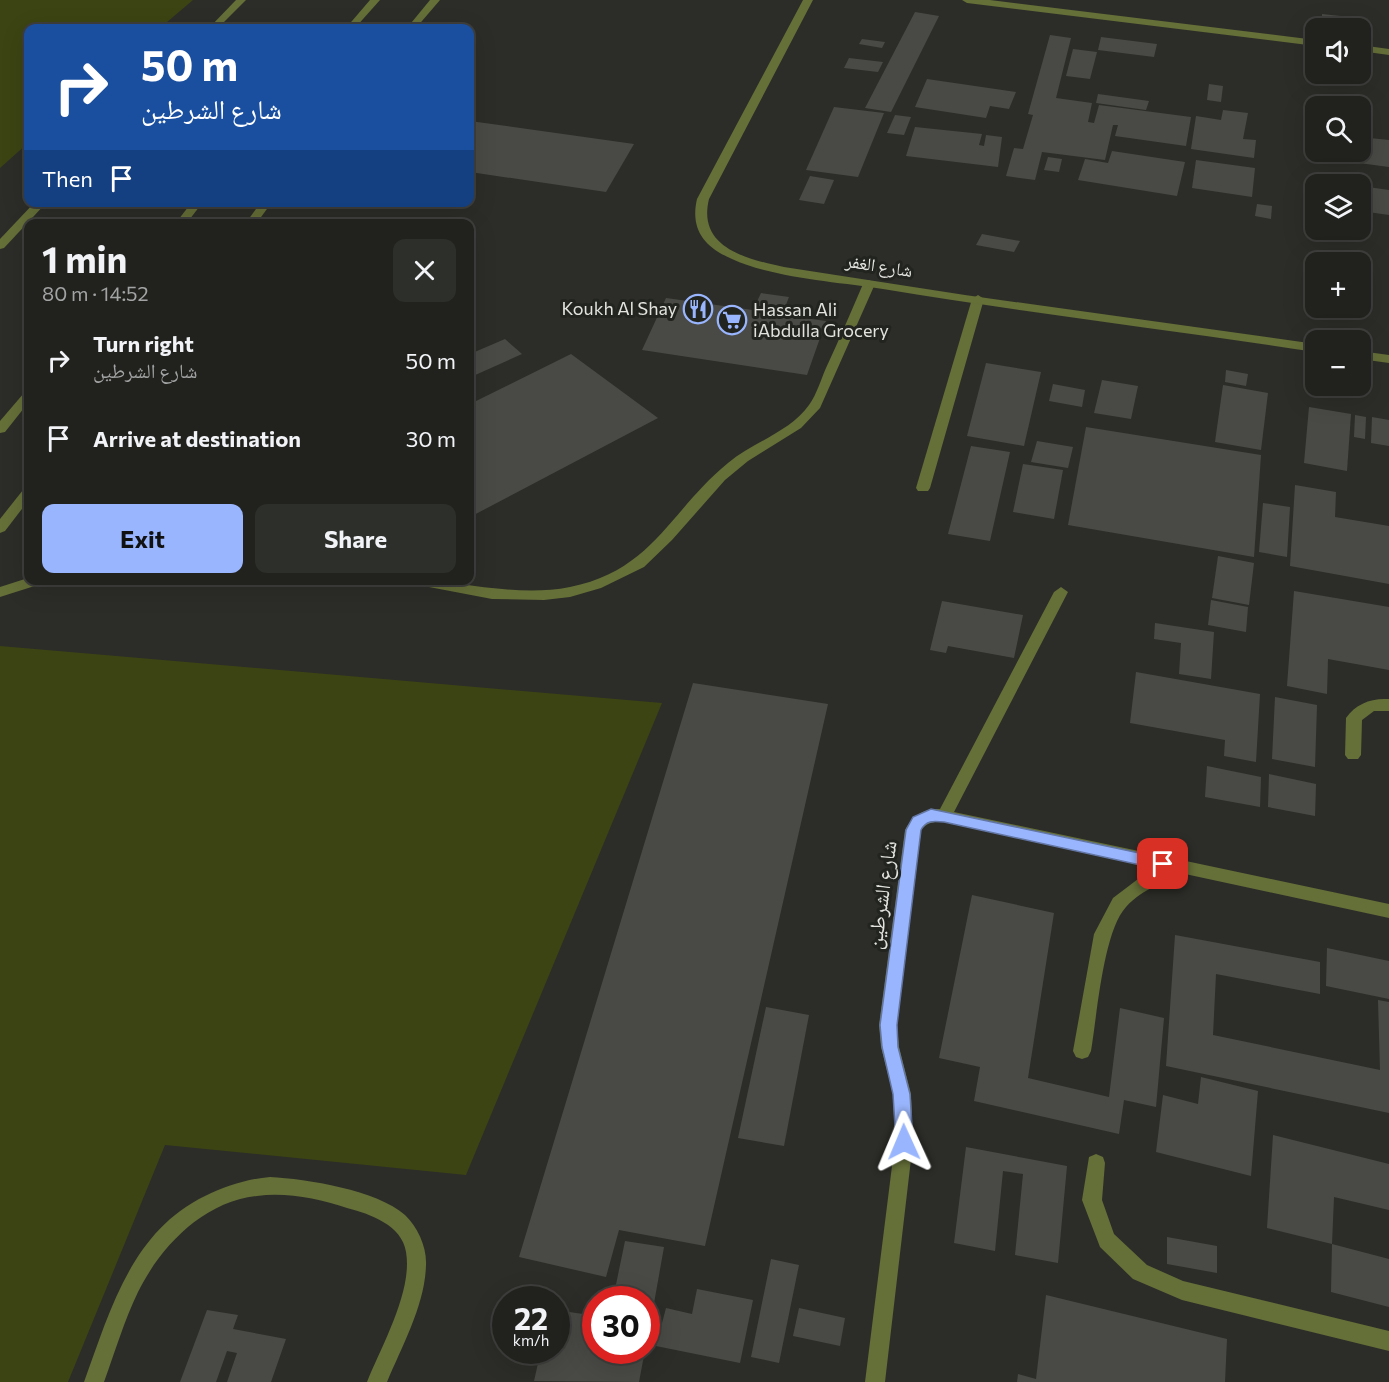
<!DOCTYPE html>
<meta charset="utf-8">
<style>
:root{--surface:#21221e;--page:#2d2f2b;--text:#f1f3f6;--muted:#a2a4a4;--line:#3e3f3c;--accent:#99b5fd}
body{margin:0;font-family:Commissioner,"Noto Naskh Arabic",sans-serif;background:var(--page);color:var(--text);height:100vh;display:flex;flex-direction:column;font-size:22px;white-space:nowrap}
*{box-sizing:border-box;margin:0}
p{font-size:20px;color:var(--muted)}
.icon{flex:none;width:33px;height:33px;fill:none;stroke:currentColor;stroke-width:2;stroke-linecap:round;stroke-linejoin:round}
.map{position:relative;flex:1;overflow:hidden}
.drawer{position:absolute;left:24px;top:219px;width:450px;height:366px;display:flex;flex-direction:column;background:var(--surface);border-radius:12px;box-shadow:0 6px 24px #0002,0 0 0 2px var(--line)}
.drawer>*{flex:none}
.hud{position:absolute;left:24px;top:24px;width:450px;height:183px;border-radius:12px;box-shadow:0 6px 24px #0002,0 0 0 2px var(--line);background:#1a4fa0;color:#fff;overflow:hidden}
.fabs{position:absolute;left:1305px;top:18px;display:grid;gap:12px}
.fabs a{display:grid;place-items:center;width:66px;height:66px;border-radius:12px;background:var(--surface);box-shadow:0 6px 24px #0002,0 0 0 2px var(--line);font-size:30px}
.speed{position:absolute;left:492px;top:1286px;display:flex;gap:12px;font-size:30px;font-weight:700;text-align:center}
.speed>*{display:grid;place-content:center;width:78px;height:78px;border-radius:50%;background:var(--surface);box-shadow:0 6px 24px #0002,0 0 0 2px var(--line);line-height:1}
.speed small{font-size:15px;font-weight:400}
.speed .limit{border:9px solid #d22;background:#fff;color:#111}
.pin{position:absolute;display:grid;place-items:center;width:51px;height:51px;color:#fff;margin:-26px;border-radius:12px;box-shadow:0 3px 9px #0006}
.me{position:absolute;width:66px;margin:-33px;rotate:359deg;stroke-linejoin:round;filter:drop-shadow(0 0 4px #0008)}
.turn{display:flex;align-items:center;gap:21px;height:126px;padding:0 18px;font-size:27px}
.turn .icon{width:78px;height:78px;stroke-width:2.5}
.turn b{display:block;font-size:42px;line-height:51px}
.then{display:flex;align-items:center;height:57px;padding:0 18px;background:#0003;gap:12px;font-size:22px}
.round{display:grid;place-items:center;flex:none;width:63px;height:63px;border-radius:12px;background:var(--page)}
.head{display:flex;align-items:center;justify-content:space-between;height:102px;padding:0 18px}
h1{font-size:36px;font-weight:700;line-height:45px}
.cta{display:flex;gap:12px;margin-top:auto;padding:12px 18px}
.cta a{flex:1;height:69px;border-radius:12px;background:var(--accent);color:#111;font-size:24px;font-weight:700;line-height:69px;text-align:center}
.cta a+a{background:var(--page);color:var(--text)}
ul{padding:0;list-style:none}
li{display:flex;align-items:center;gap:18px;height:78px;padding:0 18px}
li div{flex:1}
li b{display:block;font-size:22px}
li em{font-style:normal}
.map>svg:first-child{display:block}
</style>
<div class="map">
<svg width="1389" height="1382" viewBox="0 0 1389 1382">
<rect width="100%" height="100%" fill="#2c2d28"/>
<!-- green -->
<g fill="#3c4413">
<path d="M0,0h193l-33,28h-132v115l-28,25z"/>
<path d="M0,646l662,57 -196,472 -301,-30 -97,237h-68z"/>
</g>
<!-- building -->
<g fill="#494a45">
<path d="M915,12l24,4 -48,96 -26,-4z"/>
<path d="M1322,14l28,3v11l-28,-3z"/>
<path d="M1050,35l21,3 -15,60 36,5 -4,19 6,1 5,-18 92,12 -5,29 -71,-10 3,-11h-5l-8,35 -63,-8 -7,28 -29,-4 8,-28 9,1 10,-34 -5,-1z"/>
<path d="M1101,37l56,7 -3,13 -56,-7z"/>
<path d="M862,39l23,3 -3,6 -23,-4z"/>
<path d="M1073,49l24,3 -7,27 -24,-3z"/>
<path d="M849,58l34,4 -5,10 -34,-4z"/>
<path d="M927,79l89,13 -7,17 -19,-3 -4,12 -71,-11z"/>
<path d="M1209,84l14,2 -2,16 -14,-2z"/>
<path d="M1098,94l51,7 -3,9 -50,-7z"/>
<path d="M834,107l50,6 -26,64 -52,-7z"/>
<path d="M1223,110l25,3 -5,26 13,1 -2,18 -63,-9 5,-33 25,4z"/>
<path d="M895,115l16,2 -7,18 -17,-2z"/>
<path d="M470,121l164,23 -28,48 -136,-20z"/>
<path d="M915,127l67,7 -3,11 5,1 2,-11 16,2 -4,30 -92,-11z"/>
<path d="M1360,137l29,3v27l-75,-10 1,-5h45z"/>
<path d="M1112,151l73,11 -8,34 -99,-16 7,-21 23,4z"/>
<path d="M1048,157l14,2 -3,13 -15,-2z"/>
<path d="M1196,160l59,8 -3,29 -60,-9z"/>
<path d="M810,176l24,4 -10,24 -25,-4z"/>
<path d="M1361,186l28,4v25l-28,-4z"/>
<path d="M1257,204l15,2 -1,13 -16,-3z"/>
<path d="M982,234l38,7 -6,11 -38,-7z"/>
<path d="M761,293l28,4 -7,18 44,6 -19,54 -165,-25 24,-52 87,12z"/>
<path d="M505,339l17,15 -49,22 -3,-3v-19z"/>
<path d="M571,354l87,64 -188,99v-113z"/>
<path d="M986,363l55,9 -17,74 -57,-10z"/>
<path d="M1226,370l22,4 -2,12 -21,-4z"/>
<path d="M1102,380l36,6 -7,33 -37,-6z"/>
<path d="M1053,384l32,6 -3,17 -33,-6z"/>
<path d="M1223,385l45,8 -7,57 -46,-8z"/>
<path d="M1309,407l42,7 -4,57 -43,-8z"/>
<path d="M1355,415l11,2 -1,22 -11,-2z"/>
<path d="M1372,417l17,3v26l-18,-3z"/>
<path d="M1086,427l175,28 -7,102 -186,-32z"/>
<path d="M1037,441l36,6 -5,21 -37,-6z"/>
<path d="M971,446l39,6 -20,89 -42,-7z"/>
<path d="M1023,464l40,6 -9,49 -41,-7z"/>
<path d="M1295,485l41,7 -1,25 54,9v58l-99,-18z"/>
<path d="M1263,503l27,4 -3,50 -28,-5z"/>
<path d="M1218,556l36,7 -5,42 -37,-7z"/>
<path d="M1294,591l95,16v63l-61,-11 -1,35 -40,-8z"/>
<path d="M1211,600l37,7 -2,25 -38,-7z"/>
<path d="M942,601l81,14 -9,43 -66,-12 -2,7 -16,-3z"/>
<path d="M1155,623l59,9 -3,47 -32,-5 2,-31 -27,-4z"/>
<path d="M1136,672l124,22 -4,68 -32,-6 1,-16 -95,-17z"/>
<path d="M693,683l135,21 -123,542 -86,-16 -13,47 -87,-20z"/>
<path d="M1275,697l42,8 -2,62 -43,-8z"/>
<path d="M1207,766l54,11 -1,30 -55,-10z"/>
<path d="M1269,774l47,10 -1,32 -47,-9z"/>
<path d="M972,895l82,18 -26,165 81,19 11,-89 44,10 -8,89 -32,-7 -5,34 -145,-33 6,-34 -41,-9z"/>
<path d="M1175,935l145,27v32l-104,-20 -3,61 167,35 -2,-70 11,2v111l-223,-47z"/>
<path d="M1327,948l62,13v38l-63,-13z"/>
<path d="M766,1007l43,8 -25,131 -46,-8z"/>
<path d="M1201,1077l57,14 -7,85 -95,-24 7,-57 35,9z"/>
<path d="M1273,1135l116,29v46l-55,-13 -2,47 57,15v48l-58,-15 1,-48 -65,-16z"/>
<path d="M966,1147l101,19 -9,97 -43,-8 8,-81 -20,-3 -8,80 -41,-8z"/>
<path d="M1167,1237l50,9v27l-50,-9z"/>
<path d="M625,1241l39,6 -16,90 -2,-38h-33z"/>
<path d="M771,1259l28,6 -20,98 -28,-6z"/>
<path d="M697,1289l56,11 -13,63 -84,-17 10,-38 26,6z"/>
<path d="M1046,1295l181,44 -2,43h-208l1,-8 18,5z"/>
<path d="M799,1308l46,10 -5,28 -47,-10z"/>
<path d="M207,1310l31,5 -5,14 53,10 -15,43h-44l10,-29 -10,-2 -11,31h-36z"/>
<path d="M556,1310l40,6v34h49l-6,32 -105,-1 7,-31h15z"/>
</g>
<g fill="none" stroke-linecap="round" stroke-linejoin="round">
<!-- service -->
<g fill="#656f38" fill-rule="evenodd">
<path d="M236,0h10l-28,28h-9z"/>
<path d="M35,202h12l-43,46 -4,1v-10z"/>
<path d="M869,280l6,4 -55,124 -19,20 -53,33 -23,19 -53,60 -28,27 -43,21 -31,9 -26,3 -52,-1 -84,-16 -2,-3c55,0 109,18 164,7 84,-17 100,-77 158,-124 25,-21 62,-31 81,-58 8,-11 12,-26 17,-37 13,-28 25,-56 37,-84z"/>
<path d="M978,295l6,4 -54,189 -2,3h-10l-2,-3 56,-189z"/>
<path d="M28,578v2h18l-2,3 -44,14v-10z"/>
<path d="M1384,699h5v12h-15l-12,9 -1,35 -3,4h-10l-3,-4 1,-37c9,-13 23,-19 38,-19z"/>
<path d="M1185,861l6,2 2,5 -2,5c-24,8 -48,15 -65,34 -23,25 -29,109 -35,144l-3,6 -6,2 -6,-2 -3,-6 21,-117 19,-36 29,-22z"/>
<path d="M270,1177c37,2 107,13 135,38 13,12 22,33 21,50 -1,40 -24,81 -39,117h-20c14,-35 46,-91 39,-130 -4,-27 -36,-38 -59,-44 -28,-9 -60,-16 -90,-12 -54,6 -96,50 -119,96 -14,29 -23,60 -34,90h-20c26,-71 47,-150 121,-186 21,-10 42,-17 65,-19z"/>
</g>
<!-- minor -->
<g fill="#656f38" fill-rule="evenodd">
<path d="M803,0h10l-104,199c-12,49 38,60 75,68l181,28 351,49v8c-145,-22 -289,-39 -433,-63 -45,-7 -110,-11 -151,-30 -28,-12 -42,-30 -35,-60z"/>
<path d="M962,0h28l326,40v6l-349,-43z"/>
<path d="M1360,45l29,4v6l-29,-4z"/>
<path d="M1360,351l29,4v8l-29,-4z"/>
<path d="M1061,587l7,5 -114,220 435,92v14l-445,-96c-10,-1 -16,0 -23,8l-24,195 2,22 12,47 2,48 -28,240h-20l30,-240 -2,-48 -12,-47 -2,-22 26,-195c8,-15 18,-21 35,-21l114,-217z"/>
<path d="M1096,1154l7,3 2,6 -3,37 12,34 33,31 36,16 206,50v20l-207,-51 -49,-21 -33,-32 -18,-47 7,-43z"/>
</g>
<!-- tertiary -->
<g fill="#656f38" fill-rule="evenodd">
<path d="M370,0h10l-25,28h-9z"/>
<path d="M430,0h10l-24,28h-9z"/>
<path d="M192,202h11l-17,22h-11z"/>
<path d="M261,202h11l-16,22h-11z"/>
<path d="M28,392v11l-23,29 -5,1v-12l24,-28z"/>
<path d="M28,489v12l-23,30 -5,2v-14l23,-29z"/>
</g>
</g>
<!-- route -->
<path fill="#99b5fd" stroke="#6376a4" stroke-width="1.5" d="M931,809l232,49 5,1 2,5 -2,4 -5,2 -219,-48c-10,-1 -18,-2 -23,8l-24,195 1,22 12,47 3,48 -2,6 -7,2 -6,-2 -2,-6 -3,-48 -11,-47 -2,-22 26,-195 7,-13z"/>
<!-- icons -->
<defs>
<g id="restaurant-ring" transform="scale(1.5)"><circle r="9.5" fill="#22241f" stroke="#99b5fd" stroke-width="1.5"/><path d="M-5-6h1v4h1v-4h1v4h1v-4h1v5L-1.5 .5V6h-2V.5L-5-1ZM5-6V6H3V1.5H1.5Q1.5-4 5-6Z" fill="#99b5fd"/></g>
<g id="supermarket-ring" transform="scale(1.5)"><circle r="9.5" fill="#22241f" stroke="#99b5fd" stroke-width="1.5"/><path d="M-6-5.5h2.5l.6 2H6L4.5 2H-2.5L-4.4-4H-6ZM-1.5 3.2a1.3 1.3 0 1 0 .1 0ZM3 3.2a1.3 1.3 0 1 0 .1 0Z" fill="#99b5fd"/></g>
</defs>
<g fill-rule="evenodd">
<use href="#restaurant-ring" x="698" y="309"/>
<use href="#supermarket-ring" x="732" y="320"/>
</g>
<g text-anchor="middle" stroke-width="6" stroke-linejoin="round" paint-order="stroke">
<!-- far-street labels -->
<g font-size="18" fill="#e2e3df" stroke="#22241f">
<text transform="translate(879 266) rotate(9)" y="6">شارع الغفر</text>
</g>
<!-- far-poi labels -->
<g font-size="18" fill="#e2e3df" stroke="#22241f" text-anchor="end">
<text x="677" y="315">Koukh Al Shay</text>
<text x="753" y="316" text-anchor="start">Hassan Ali<tspan x="753" dy="21">iAbdulla Grocery</tspan></text>
</g>
<!-- street labels -->
<g font-size="21" fill="#e2e3df" stroke="#22241f">
<text transform="translate(882 895) rotate(-82)" y="7">شارع الشرطين</text>
</g>
</g>
</svg>
<div class="fabs">
<a><svg class="icon" aria-label="sound" viewBox="0 0 24 24"><path d="M4 9h4l5-4v14l-5-4H4zM17 9q2 3 0 6"/></svg></a>
<a><svg class="icon" aria-label="search" viewBox="0 0 24 24"><circle cx="10" cy="10" r="6"/><path d="M15 15l6 6"/></svg></a>
<a><svg class="icon" aria-label="layers" viewBox="0 0 24 24"><path d="M12 4l9 5-9 5-9-5zM3 14l9 5 9-5"/></svg></a>
<a>+</a>
<a>−</a>
</div>
<div class="speed"><div>22<small>km/h</small></div><div class="limit">30</div></div>
<div class="pin" style="left:1163px;top:864px;background:#d93025"><svg class="icon" aria-label="arrive" viewBox="0 0 24 24"><path d="M6 21V4h12l-3 4 3 4H6"/></svg></div>
<svg class="me" style="left:904px;top:1142px" viewBox="-20 -20 40 40"><path d="M0-17L14 15 0 8-14 15z" fill="#99b5fd" stroke="#fff" stroke-width="4"/></svg>
<div class="hud">
<div class="turn"><svg class="icon" aria-label="right" viewBox="0 0 24 24"><path d="M7 20v-9h11M14 6l5 5-5 5"/></svg><div><b>50 m</b>شارع الشرطين</div></div>
<div class="then">Then<svg class="icon" aria-label="arrive" viewBox="0 0 24 24"><path d="M6 21V4h12l-3 4 3 4H6"/></svg></div>
</div>
<section class="drawer">
<div class="head"><div><h1>1 min</h1><p>80 m · 14:52</p></div><a class="round"><svg class="icon" aria-label="close" viewBox="0 0 24 24"><path d="M6 6l12 12M18 6L6 18"/></svg></a></div>
<ul>
<li><svg class="icon" aria-label="right" viewBox="0 0 24 24"><path d="M7 20v-9h11M14 6l5 5-5 5"/></svg><div><b>Turn right</b><p>شارع الشرطين</p></div><em>50 m</em></li>
<li><svg class="icon" aria-label="arrive" viewBox="0 0 24 24"><path d="M6 21V4h12l-3 4 3 4H6"/></svg><div><b>Arrive at destination</b></div><em>30 m</em></li>
</ul>
<div class="cta"><a>Exit</a><a>Share</a></div>
</section>
</div>
